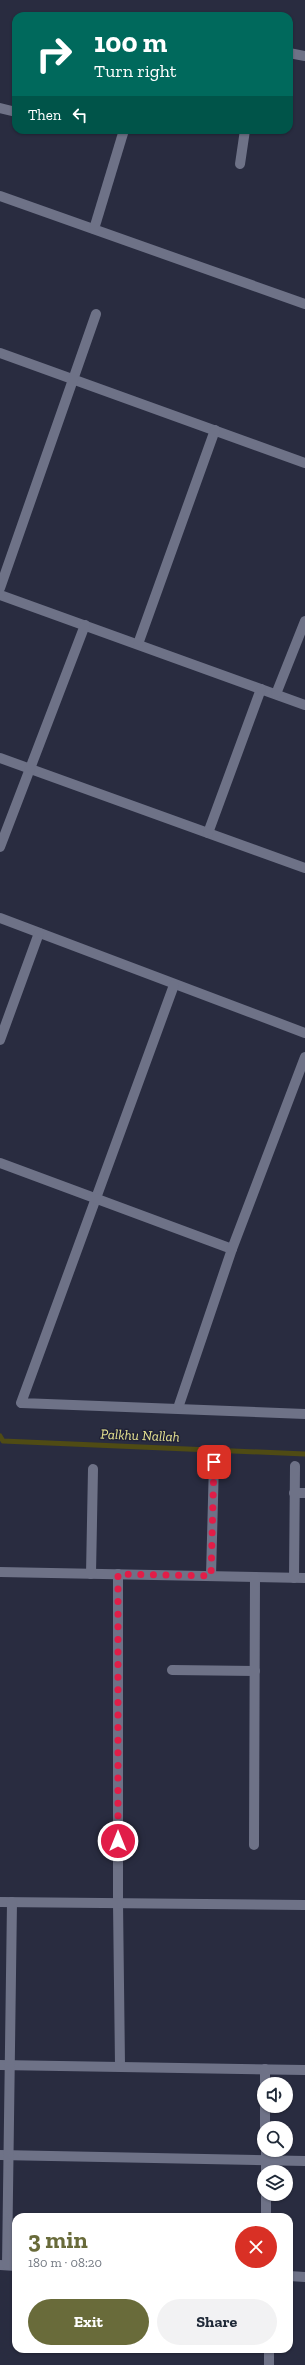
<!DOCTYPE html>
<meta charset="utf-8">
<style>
:root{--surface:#fff;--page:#f2f2f3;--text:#1f2937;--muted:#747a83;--accent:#696b3a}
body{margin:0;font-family:"Zilla Slab",serif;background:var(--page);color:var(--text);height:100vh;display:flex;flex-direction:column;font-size:15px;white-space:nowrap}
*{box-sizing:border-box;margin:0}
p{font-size:13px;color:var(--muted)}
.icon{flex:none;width:22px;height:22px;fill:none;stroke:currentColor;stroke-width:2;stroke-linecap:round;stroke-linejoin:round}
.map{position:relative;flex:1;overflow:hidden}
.panel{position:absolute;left:12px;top:2213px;width:281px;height:140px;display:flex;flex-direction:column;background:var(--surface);border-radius:12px;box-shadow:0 1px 3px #0004}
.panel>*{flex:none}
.top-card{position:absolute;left:12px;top:12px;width:281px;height:122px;border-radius:12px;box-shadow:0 1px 3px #0004;background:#00695c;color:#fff;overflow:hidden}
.fabs{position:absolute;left:257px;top:2077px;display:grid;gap:8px}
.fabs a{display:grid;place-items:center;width:36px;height:36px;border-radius:50%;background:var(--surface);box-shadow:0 1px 3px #0004;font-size:20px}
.pin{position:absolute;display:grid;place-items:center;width:34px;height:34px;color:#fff;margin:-17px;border-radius:8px;box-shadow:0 2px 6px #0006}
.me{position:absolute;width:44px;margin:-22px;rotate:0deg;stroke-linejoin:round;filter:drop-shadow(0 0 3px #0008)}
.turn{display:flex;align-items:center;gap:14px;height:84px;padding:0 16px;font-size:18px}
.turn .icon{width:52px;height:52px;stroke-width:2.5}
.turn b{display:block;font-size:28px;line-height:34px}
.then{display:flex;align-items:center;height:38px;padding:0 16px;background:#0003;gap:8px;font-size:15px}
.round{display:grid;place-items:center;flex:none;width:42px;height:42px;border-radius:21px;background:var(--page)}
.summary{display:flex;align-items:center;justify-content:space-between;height:68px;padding:0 16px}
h1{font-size:24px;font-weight:700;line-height:30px;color:var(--accent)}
.primary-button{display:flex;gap:8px;margin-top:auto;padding:8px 16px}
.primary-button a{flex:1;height:46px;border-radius:24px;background:var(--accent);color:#fff;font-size:16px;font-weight:700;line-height:46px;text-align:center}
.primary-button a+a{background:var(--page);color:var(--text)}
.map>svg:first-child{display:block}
</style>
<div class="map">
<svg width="305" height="2365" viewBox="0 0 305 2365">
<rect width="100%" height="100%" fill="#292c40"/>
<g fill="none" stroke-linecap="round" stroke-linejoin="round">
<!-- stream -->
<path stroke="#4f4b14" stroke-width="5" d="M0,1436l3,5 302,13"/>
<!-- minor -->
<g stroke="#6e7287" stroke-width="10">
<path d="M289,53l16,3"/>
<path d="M0,108l16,4"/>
<path d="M240,164l5,-34"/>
<path d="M0,196l305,108"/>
<path d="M94,229l30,-99"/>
<path d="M0,353l305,110"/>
<path d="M0,588l96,-274"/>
<path d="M0,595l305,110"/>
<path d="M138,644l77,-214"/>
<path d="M276,694l29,-73"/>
<path d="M0,758l305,110"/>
<path d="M208,833l53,-144"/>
<path d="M0,847l85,-222"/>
<path d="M0,918l305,115"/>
<path d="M174,985l-153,418 284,11"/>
<path d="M0,1040l39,-107"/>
<path d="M0,1163l232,86"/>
<path d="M178,1408l54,-159 73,-192"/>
<path d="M294,1493h11"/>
<path d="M0,1572l305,6"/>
<path d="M91,1574l2,-105"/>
<path d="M118,1574v329l2,162"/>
<path d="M211,1576l3,-114"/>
<path d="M294,1578l1,-112"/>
<path d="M172,1670l83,1"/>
<path d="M254,1845l1,-268"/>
<path d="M0,1902l305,3"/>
<path d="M0,2065l305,5"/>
<path d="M265,2069v15"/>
<path d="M265,2106v22"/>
<path d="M266,2150v22"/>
<path d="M0,2155l305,6"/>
<path d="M266,2194v23"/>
<path d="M0,2265l16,1"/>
<path d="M7,2265l5,-363"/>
<path d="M289,2276l16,1"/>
<path d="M269,2349v16"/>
</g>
</g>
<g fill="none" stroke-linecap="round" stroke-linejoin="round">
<!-- route -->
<path stroke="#e11d48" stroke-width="7" stroke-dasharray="0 12.6" d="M118,1841v-267l93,2 3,-114"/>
</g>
<g text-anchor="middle" stroke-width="3" stroke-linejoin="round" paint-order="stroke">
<!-- water labels -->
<g font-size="14" font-style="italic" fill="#eae693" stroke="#202236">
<text transform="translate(140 1435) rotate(2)" y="5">Palkhu Nallah</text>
</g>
</g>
</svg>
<div class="fabs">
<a><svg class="icon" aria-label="sound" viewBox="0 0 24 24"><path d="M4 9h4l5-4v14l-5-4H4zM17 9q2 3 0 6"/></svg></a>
<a><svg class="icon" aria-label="search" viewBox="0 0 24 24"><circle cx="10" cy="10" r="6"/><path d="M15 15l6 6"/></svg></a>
<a><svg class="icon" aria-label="layers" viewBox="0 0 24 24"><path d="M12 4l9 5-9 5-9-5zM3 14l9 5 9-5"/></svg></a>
</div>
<div class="pin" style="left:214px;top:1462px;background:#d93025"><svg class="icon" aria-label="arrive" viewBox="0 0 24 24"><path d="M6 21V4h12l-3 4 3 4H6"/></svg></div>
<svg class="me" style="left:118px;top:1841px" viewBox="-20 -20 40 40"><circle r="17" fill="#e11d48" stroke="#fff" stroke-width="3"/><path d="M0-11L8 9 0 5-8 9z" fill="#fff"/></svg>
<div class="top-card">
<div class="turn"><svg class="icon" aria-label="right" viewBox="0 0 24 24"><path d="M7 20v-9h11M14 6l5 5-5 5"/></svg><div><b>100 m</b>Turn right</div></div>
<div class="then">Then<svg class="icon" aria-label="left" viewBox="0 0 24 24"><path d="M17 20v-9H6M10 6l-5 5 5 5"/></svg></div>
</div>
<section class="panel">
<div class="summary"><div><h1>3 min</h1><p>180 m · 08:20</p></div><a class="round" style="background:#d93025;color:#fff"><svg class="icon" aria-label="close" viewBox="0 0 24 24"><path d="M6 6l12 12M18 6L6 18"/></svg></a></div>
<div class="primary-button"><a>Exit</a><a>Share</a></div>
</section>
</div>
